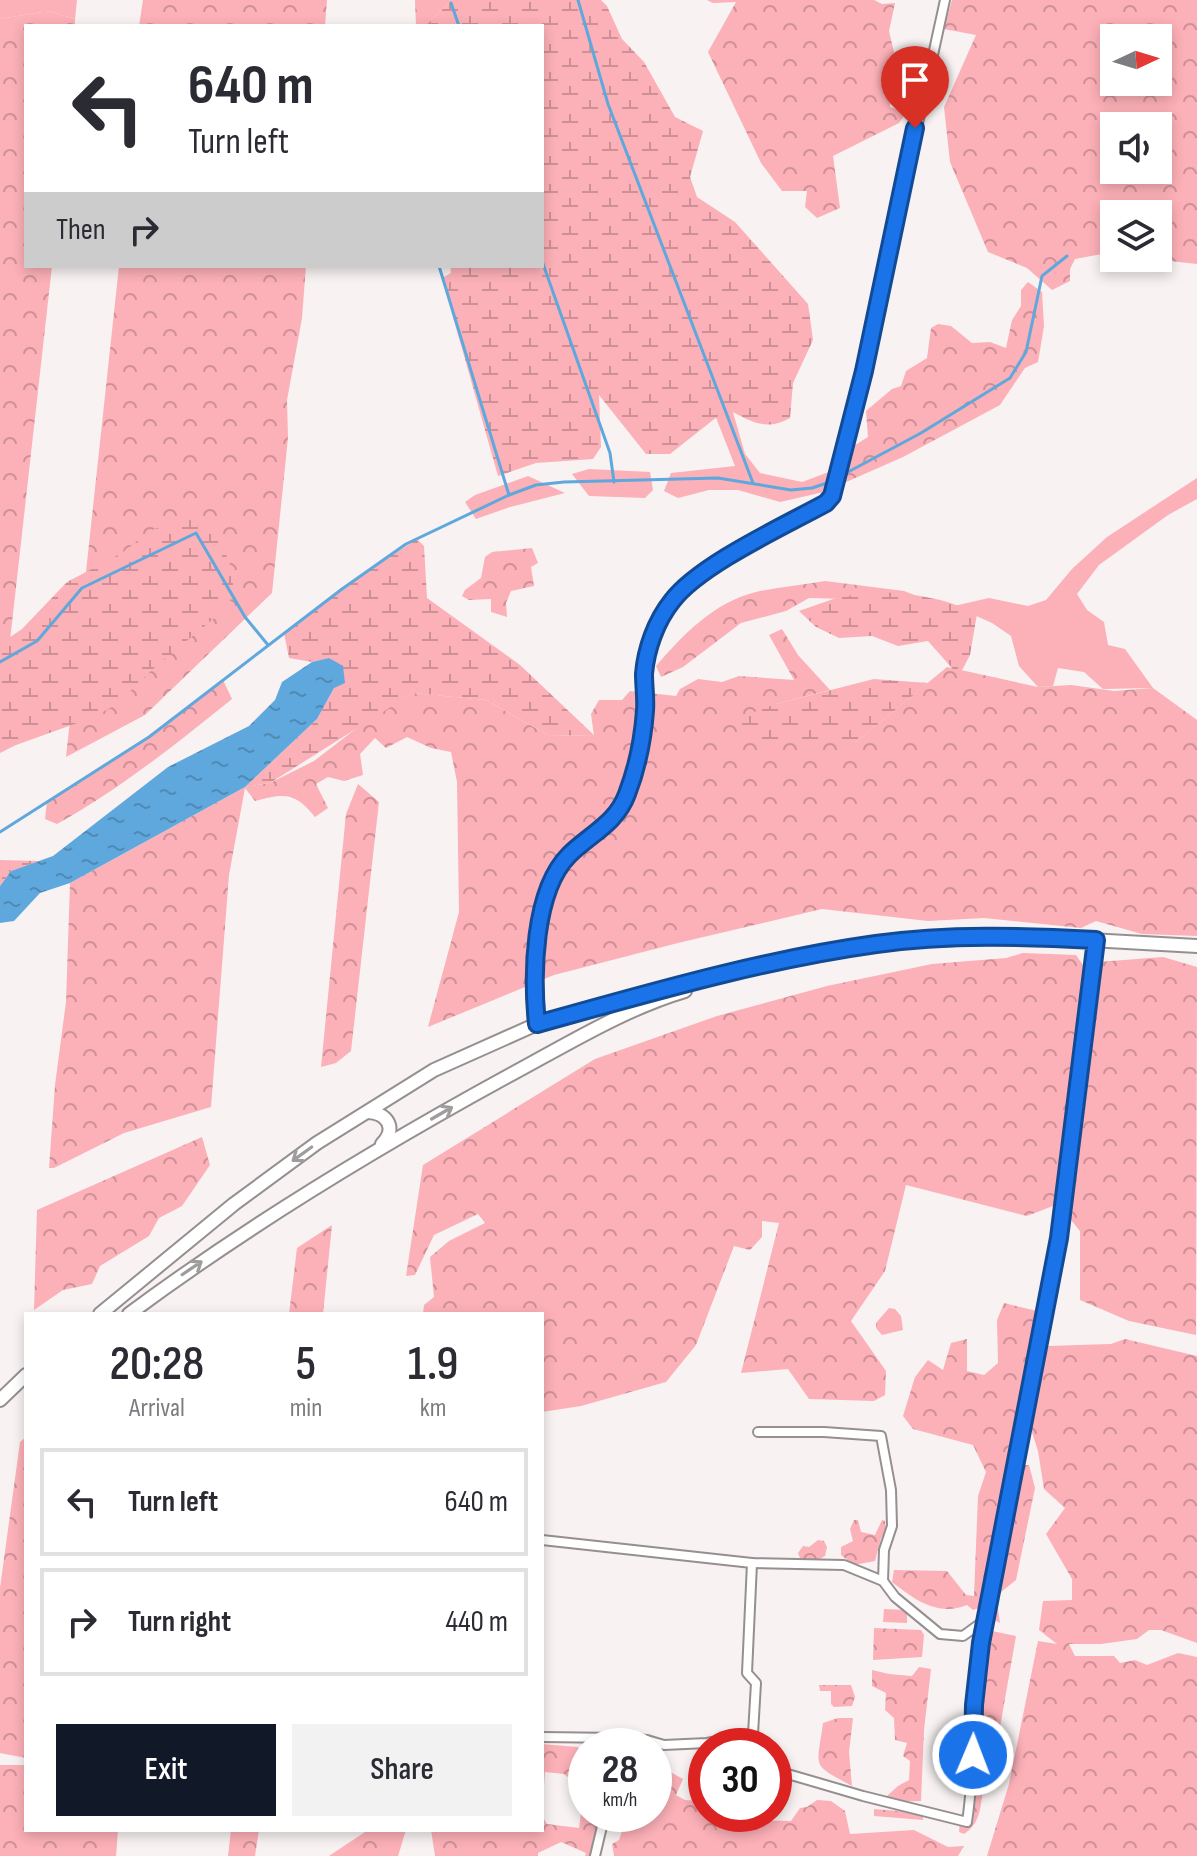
<!DOCTYPE html>
<style>
:root{--surface:#fff;--page:#f2f2f3;--text:#2b2b33;--muted:#7c7c81;--line:#e1e1e2;--accent:#111827}
body{margin:0;font-family:"Sofia Sans Condensed",sans-serif;background:var(--page);color:var(--text);height:100vh;display:flex;flex-direction:column;font-size:30px;white-space:nowrap}
*{box-sizing:border-box;margin:0}
p{font-size:26px;color:var(--muted)}
.icon{flex:none;width:44px;height:44px;fill:none;stroke:currentColor;stroke-width:2;stroke-linecap:round;stroke-linejoin:round}
.map{position:relative;flex:1;overflow:hidden}
.panel{position:absolute;left:24px;top:1312px;width:520px;height:520px;display:flex;flex-direction:column;background:var(--surface);border-radius:0px;box-shadow:0 4px 12px #0003}
.panel>*{flex:none}
.guide{position:absolute;left:24px;top:24px;width:520px;height:244px;border-radius:0px;box-shadow:0 4px 12px #0003;background:#fff;color:var(--text);overflow:hidden}
.needle{width:52px;rotate:86deg}
.buttons{position:absolute;left:1100px;top:24px;display:grid;gap:16px}
.buttons a{display:grid;place-items:center;width:72px;height:72px;border-radius:0px;background:var(--surface);box-shadow:0 4px 12px #0003;font-size:40px}
.speed{position:absolute;left:568px;top:1728px;display:flex;gap:16px;font-size:40px;font-weight:700;text-align:center}
.speed>*{display:grid;place-content:center;width:104px;height:104px;border-radius:50%;background:var(--surface);box-shadow:0 4px 12px #0003;line-height:1}
.speed small{font-size:20px;font-weight:400}
.speed .limit{border:12px solid #d22;background:#fff;color:#111}
.pin{position:absolute;display:grid;place-items:center;width:68px;height:68px;color:#fff;margin:-82px -34px;border-radius:50% 50% 50% 0;rotate:-45deg;box-shadow:0 0 8px #0007}
.pin .icon{rotate:45deg}
.me{position:absolute;width:88px;margin:-44px;rotate:1deg;stroke-linejoin:round;filter:drop-shadow(0 0 6px #0008)}
.turn{display:flex;align-items:center;gap:28px;height:168px;padding:0 32px;font-size:36px}
.turn .icon{width:104px;height:104px;stroke-width:2.5}
.turn b{display:block;font-size:56px;line-height:68px}
.then{display:flex;align-items:center;height:76px;padding:0 32px;background:#0003;gap:16px;font-size:30px}
.eta{display:flex;justify-content:space-evenly;align-items:center;height:136px;text-align:center}
.eta b{font-size:48px;font-weight:600;line-height:56px}
.primary-button{display:flex;gap:16px;margin-top:auto;padding:16px 32px}
.primary-button a{flex:1;height:92px;border-radius:0px;background:var(--accent);color:#fff;font-size:32px;font-weight:600;line-height:92px;text-align:center}
.primary-button a+a{background:var(--page);color:var(--text)}
ul{padding:0;list-style:none}
li{display:flex;align-items:center;gap:24px;height:108px;margin:0 16px 12px;padding:0 16px;border:4px solid var(--line);border-radius:0px}
li div{flex:1}
li b{display:block;font-size:30px}
li em{font-style:normal}
.map>svg:first-child{display:block}
</style>
<div class="map">
<svg width="1197" height="1856" viewBox="0 0 1197 1856">
<defs>
<pattern id="forest-crowns" width="20" height="18" patternUnits="userSpaceOnUse" patternTransform="scale(2)"><rect width="20" height="18" fill="#fcb0b7"/><path d="M2 6a3 3 0 1 1 6 0M12 15a3 3 0 1 1 6 0" fill="none" stroke="#cd9096"/></pattern>
<pattern id="wetland-marsh" width="20" height="14" patternUnits="userSpaceOnUse" patternTransform="scale(2)"><rect width="20" height="14" fill="#fcb0b7"/><path d="M1 5h8M5 5V1M11 12h8M15 12V8" fill="none" stroke="#cd9096"/></pattern>
<pattern id="water-ripples" width="26" height="14" patternUnits="userSpaceOnUse" patternTransform="scale(2)"><rect width="26" height="14" fill="#5fa8dd"/><path d="M2 4q2-2 4 0t4 0M15 11q2-2 4 0t4 0" fill="none" stroke="#508ab4"/></pattern>
</defs>
<rect width="100%" height="100%" fill="#f8f2f2"/>
<!-- green -->
<g fill="#fcb0b7">
<path d="M0,0h77l-2,19 -27,-8 -48,8z"/>
<path d="M730,402l15,52 15,19 42,9 27,-10 -1,19 -48,11 -42,-12h-29l-31,8 -14,-7 7,-18 64,-7 -22,-56z"/>
<path d="M589,469l61,3 3,18 -8,8 -56,-2 -17,-22z"/>
<path d="M528,476l37,17 -55,14 -34,12 -11,-17 10,-7z"/>
<path d="M1197,478v21l-29,16 -69,50 -22,29 10,16 17,12 4,23 17,4 28,39 -50,1 -19,-17 -26,-4 -5,18 -15,1 -19,-21 -8,-30 -19,-13 -38,-17 35,-8 39,8 18,-6 26,-31 35,-32z"/>
<path d="M884,1609l23,1v13l-24,-1z"/>
</g>
<!-- forest -->
<g fill="url(#forest-crowns)" fill-rule="evenodd">
<path d="M143,0h184l-2,26h-186z"/>
<path d="M415,0h37l-27,26h-9z"/>
<path d="M707,0h167l8,4 13,-1 -6,28 8,34 -7,30v12l16,6 -7,10 -66,33 7,52 -23,10 -12,-11 2,-16h-25l-21,-28 -53,-111 28,-50 -23,1z"/>
<path d="M952,0h245v264l-54,-6h15v-44h-44v41l-12,-1 -27,5 -5,10v12l-18,9 -25,-22 -39,-16 -38,-90 -6,-55 32,-72 -32,-6zM1114,38h44v44h-44zM1114,126h44v44h-44z"/>
<path d="M48,11l27,8v7h-49v240h26l-52,464v-711z"/>
<path d="M119,266h187l-4,52 -15,82 1,38 -16,155 -127,122 -79,42z"/>
<path d="M1028,282l14,10 2,34 -6,36 -13,6 -25,37 -97,52 -59,26 -2,-5 5,-28 21,-13 -2,-26 26,-22 9,-3 5,-15 21,-13 4,-30 7,-4 13,2 21,17 18,-1 16,6 6,-28 9,-14v-16z"/>
<path d="M532,548l6,15 -7,4 3,19 -23,5 -5,12 1,14 -16,-5v-13l-22,1 -7,-4 3,-6 16,-12 4,-21 7,-5z"/>
<path d="M825,581l79,10 26,10 -121,-3 -23,13 -45,12 -58,44 -22,10 -5,-11c27,-31 58,-64 100,-74 23,-5 46,-7 69,-11z"/>
<path d="M782,629l16,26 32,35 -54,14 79,39 92,-76 91,20 33,-2 43,6 39,-3 44,32v216l-55,-2 -46,-13 -15,7 -97,-10 -56,3 -106,-12 -144,34 -124,32 -126,52 31,-115 -2,-130 -6,-30 -20,-4 -24,-11 -21,11 -11,-10 -15,16 3,21 -19,6 -16,-4 -12,7 12,24 -13,9c-20,-25 -30,-24 -60,-16l-10,-13 -16,87 -18,232 -87,26 -70,35h-5l6,-83 11,-83 4,-119 175,-96 25,-4 44,-22 52,-40 47,-28 73,7 62,35 46,1 -3,-22 8,-14h23l8,-9 46,5 4,-7 18,-10 24,3 17,-6 55,4 -25,-45z"/>
<path d="M223,680l9,19c-56,45 -112,90 -175,125l-12,-5 2,-17 102,-65z"/>
<path d="M358,784l21,18 -28,249 -15,12 -15,4 25,-253z"/>
<path d="M1023,953l53,2 9,13 13,-6 65,-5 34,10 -1,368 -67,-14 -49,-21v-69l-22,-27 -31,12 -121,-31 -21,86 -34,50 35,50 -1,24 -11,6 -65,-2 -21,-30 -47,4 38,-150 -17,-2v16l-12,13 -16,-4 -38,99 -30,37 -85,24 -39,6v-98h-119l1,-9 10,-8 -4,-40 19,-16 36,-18 -7,-9 -44,21 -19,40 -9,1 17,-111 172,-106 122,-43 110,-30 105,-22 74,-6z"/>
<path d="M202,1137l8,28 -28,41 -23,12 -10,18 -49,30 -8,18 -29,6 -29,20 3,-100z"/>
<path d="M332,1225l-9,89h-34l8,-66z"/>
<path d="M1004,1303l33,8 -28,144 10,10h10l6,23 -19,92 -20,16 4,27 -10,-5 -6,-12 -11,4 -6,-5c-30,12 -53,-6 -75,-23l2,-12 53,1 19,24 8,1 4,-100 8,-24 -13,-27 -60,-16 -10,-13 12,-39 13,-17 15,10 8,-27 16,-4v32l17,4 14,-12 -1,-43z"/>
<path d="M889,1308l6,1 6,7 2,14 -21,5 -6,-7v-5z"/>
<path d="M1125,1339l72,17v287l-36,-13h-12l-12,9 -36,5h-32l6,12h39l6,7 15,-3 12,5 31,-12 19,4v199h-210l22,-72 29,-143 19,3 -18,-14 4,-29 29,-1v-21l-26,-45 19,-26 -21,-19 -6,-38 -7,-22 17,-83 63,-2z"/>
<path d="M26,1437v321l-26,-5v-165l20,-146z"/>
<path d="M854,1520h4l3,12 14,3 7,-15 3,1 1,11 -5,6 -6,23 -21,4 -13,-10v-8l12,-6 -3,-12z"/>
<path d="M818,1540l6,1 3,6 -2,9 -9,5 -16,-3 -2,-5 5,-7 6,1z"/>
<path d="M874,1628l47,2 3,5 -2,22 -49,3z"/>
<path d="M992,1631l24,5 -26,148 1,-52 -11,-6 -2,-84z"/>
<path d="M919,1667l12,2 -7,61 -3,71 -34,1v-6l11,-10 11,-6 1,-19 -7,-5 4,-13 -12,-3 -1,-22 -9,-8 1,-17 -14,-7v-16l17,4 23,2z"/>
<path d="M819,1685h32l4,12 -3,9 -18,1 -3,-3v-13h-11z"/>
<path d="M838,1718h15l-4,34 3,34c-42,-23 -35,-17 -29,-63z"/>
<path d="M542,1744l36,3 8,18v26l-22,-17 -19,-2 -3,42z"/>
<path d="M0,1765h26v65h92l-2,26h-116z"/>
<path d="M665,1769l18,10 -7,16 9,5 13,1 8,-14v27h45v6l40,1 9,-13 7,-1 10,-7 14,1 14,10 5,23 64,-4 34,17 16,-1 -6,10h-344l-2,-12 7,-4 5,-15 -7,-11h37v-38z"/>
<path d="M976,1787l7,4c-3,18 -3,33 -19,43l-5,-2 1,-10 13,1z"/>
<path d="M586,1803v11h16l-5,42h-12l1,-3 -25,-11 -23,11v3h-103l-4,-26h111v-14l5,8 32,4 2,-15z"/>
<path d="M874,1809l49,4v7l-49,-4z"/>
<path d="M231,1830h28l-4,26h-27z"/>
<path d="M368,1830h38l-8,26h-69z"/>
</g>
<!-- wetland -->
<g fill="url(#wetland-marsh)">
<path d="M452,0h149l6,6 15,33 22,23 31,55 28,14 -13,46 7,20 38,25 73,82 5,36 -20,43 -3,35c-25,14 -39,3 -63,-9l-57,45h-24l-47,-59 2,52 -8,12 -57,4 -38,13 -56,-198 9,-5 -1,-7h92v-240h-117z"/>
<path d="M178,519l29,3 11,11 15,40v24l-15,18 -63,52 -38,37 -23,13 -78,28 -16,8v-109l22,-15 45,-47 55,-29 28,-22z"/>
<path d="M417,539l7,7 3,52 93,67 75,71 -47,-1 -62,-35 -73,-7 -143,90 -25,4 72,-68 17,-31 -4,-30 -18,4 -23,-4 -5,-25 67,-51z"/>
<path d="M877,592c36,2 67,5 100,22l-7,41 -11,21 -31,-35 -30,5 -26,-10 -33,2 -23,-11 -17,-16 40,-14z"/>
<path d="M874,679l54,4 -73,60 -117,-3 3,-23 35,-13z"/>
<path d="M0,860l39,1 -28,10 -11,15z"/>
</g>
<!-- water -->
<path fill="url(#water-ripples)" d="M329,658l14,8 2,17 -11,5 -17,31 -72,68 -175,96 -30,10 -26,28 -14,2v-37l11,-15 42,-15 115,-89 81,-41 26,-26 7,-18 30,-20z"/>
<g fill="none" stroke-linecap="round" stroke-linejoin="round">
<!-- stream -->
<g stroke="#5fa8dd" stroke-width="3">
<path d="M578,0l30,104 145,379"/>
<path d="M451,3l8,23"/>
<path d="M542,261l68,192 4,29"/>
<path d="M439,266l70,229"/>
<path d="M848,472l73,-39 89,-55 16,-26 16,-76 25,-20"/>
<path d="M0,662l37,-21 45,-53 114,-55 49,84 23,28"/>
<path d="M0,832l149,-95 193,-148 64,-45 103,-49 27,-10 28,-3 154,-4 73,12 21,-2 15,-5"/>
</g>
<!-- minor casing -->
<g stroke="#958f90" stroke-width="12">
<g id="minor">
<path d="M537,1024c-5,-48 -4,-133 32,-169 21,-21 47,-31 58,-61 11,-27 18,-60 19,-89 0,-41 -1,-70 26,-104 27,-36 112,-75 154,-98l6,-7 32,-125 81,-371"/>
<path d="M758,1432h66l57,4 10,54 1,36 -8,24 -1,31"/>
<path d="M542,1540l210,23 92,2 39,16 12,16 45,37 23,2 22,-16 74,-382 37,-298"/>
<path d="M542,1737l76,1 29,2 17,5 43,-2 46,-9 3,-51 -9,-10 5,-110"/>
<path d="M774,1770l89,26 104,26c10,-67 5,-135 18,-201"/>
<path d="M595,1856l10,-42"/>
</g>
</g>
<!-- secondary casing -->
<g stroke="#958f90" stroke-width="16">
<g id="secondary">
<path d="M368,1112c20,1 29,17 14,32"/>
<path d="M100,1314l134,-110 83,-61 117,-73 103,-46 194,-53 147,-27 45,-4 114,-3 160,9"/>
<path d="M129,1314c120,-89 249,-167 381,-239 56,-30 114,-66 175,-84"/>
<path d="M0,1400l26,-25"/>
</g>
</g>
<!-- minor -->
<use href="#minor" stroke="#fff" stroke-width="8"/>
<!-- secondary -->
<use href="#secondary" stroke="#fff" stroke-width="12"/>
</g>
<!-- one-way arrows -->
<defs><path id="oneway-shaft" d="M-6 0H5M1.5-3L5.5 0L1.5 3" fill="none" stroke-width="1.6" stroke-linecap="round" stroke-linejoin="round" transform="scale(2)"/></defs>
<g stroke="#9e9c9c">
<use href="#oneway-shaft" transform="translate(442 1113) rotate(-30)"/>
<use href="#oneway-shaft" transform="translate(302 1154) rotate(144)"/>
<use href="#oneway-shaft" transform="translate(192 1268) rotate(-34)"/>
</g>
<g fill="none" stroke-linecap="round" stroke-linejoin="round">
<!-- route casing -->
<g stroke="#114b97" stroke-width="20">
<path id="route" d="M915,128l-51,243 -32,125 -6,7c-42,23 -127,62 -154,98 -16,20 -26,48 -28,73 0,12 2,25 1,37 -2,27 -8,57 -18,83 -11,30 -37,40 -58,61 -36,36 -37,121 -32,169 112,-31 224,-64 339,-80 72,-10 147,-8 220,-4l-37,298 -78,405 -7,62 -1,50"/>
</g>
<!-- route -->
<use href="#route" stroke="#1a73e8" stroke-width="14"/>
</g>
</svg>
<div class="buttons">
<a><svg class="needle" viewBox="-14 -14 28 28"><path d="M0-13l5 13h-10z" fill="#e53935"/><path d="M0 13l5-13h-10z" fill="#7c7c81"/></svg></a>
<a><svg class="icon" aria-label="sound" viewBox="0 0 24 24"><path d="M4 9h4l5-4v14l-5-4H4zM17 9q2 3 0 6"/></svg></a>
<a><svg class="icon" aria-label="layers" viewBox="0 0 24 24"><path d="M12 4l9 5-9 5-9-5zM3 14l9 5 9-5"/></svg></a>
</div>
<div class="speed"><div>28<small>km/h</small></div><div class="limit">30</div></div>
<div class="pin" style="left:915px;top:128px;background:#d93025"><svg class="icon" aria-label="arrive" viewBox="0 0 24 24"><path d="M6 21V4h12l-3 4 3 4H6"/></svg></div>
<svg class="me" style="left:973px;top:1755px" viewBox="-20 -20 40 40"><circle r="17" fill="#1a73e8" stroke="#fff" stroke-width="3"/><path d="M0-11L8 9 0 5-8 9z" fill="#fff"/></svg>
<div class="guide">
<div class="turn"><svg class="icon" aria-label="left" viewBox="0 0 24 24"><path d="M17 20v-9H6M10 6l-5 5 5 5"/></svg><div><b>640 m</b>Turn left</div></div>
<div class="then">Then<svg class="icon" aria-label="right" viewBox="0 0 24 24"><path d="M7 20v-9h11M14 6l5 5-5 5"/></svg></div>
</div>
<section class="panel">
<div class="eta">
<div><b>20:28</b><p>Arrival</p></div>
<div><b>5</b><p>min</p></div>
<div><b>1.9</b><p>km</p></div>
</div>
<ul>
<li><svg class="icon" aria-label="left" viewBox="0 0 24 24"><path d="M17 20v-9H6M10 6l-5 5 5 5"/></svg><div><b>Turn left</b></div><em>640 m</em></li>
<li><svg class="icon" aria-label="right" viewBox="0 0 24 24"><path d="M7 20v-9h11M14 6l5 5-5 5"/></svg><div><b>Turn right</b></div><em>440 m</em></li>
</ul>
<div class="primary-button"><a>Exit</a><a>Share</a></div>
</section>
</div>
